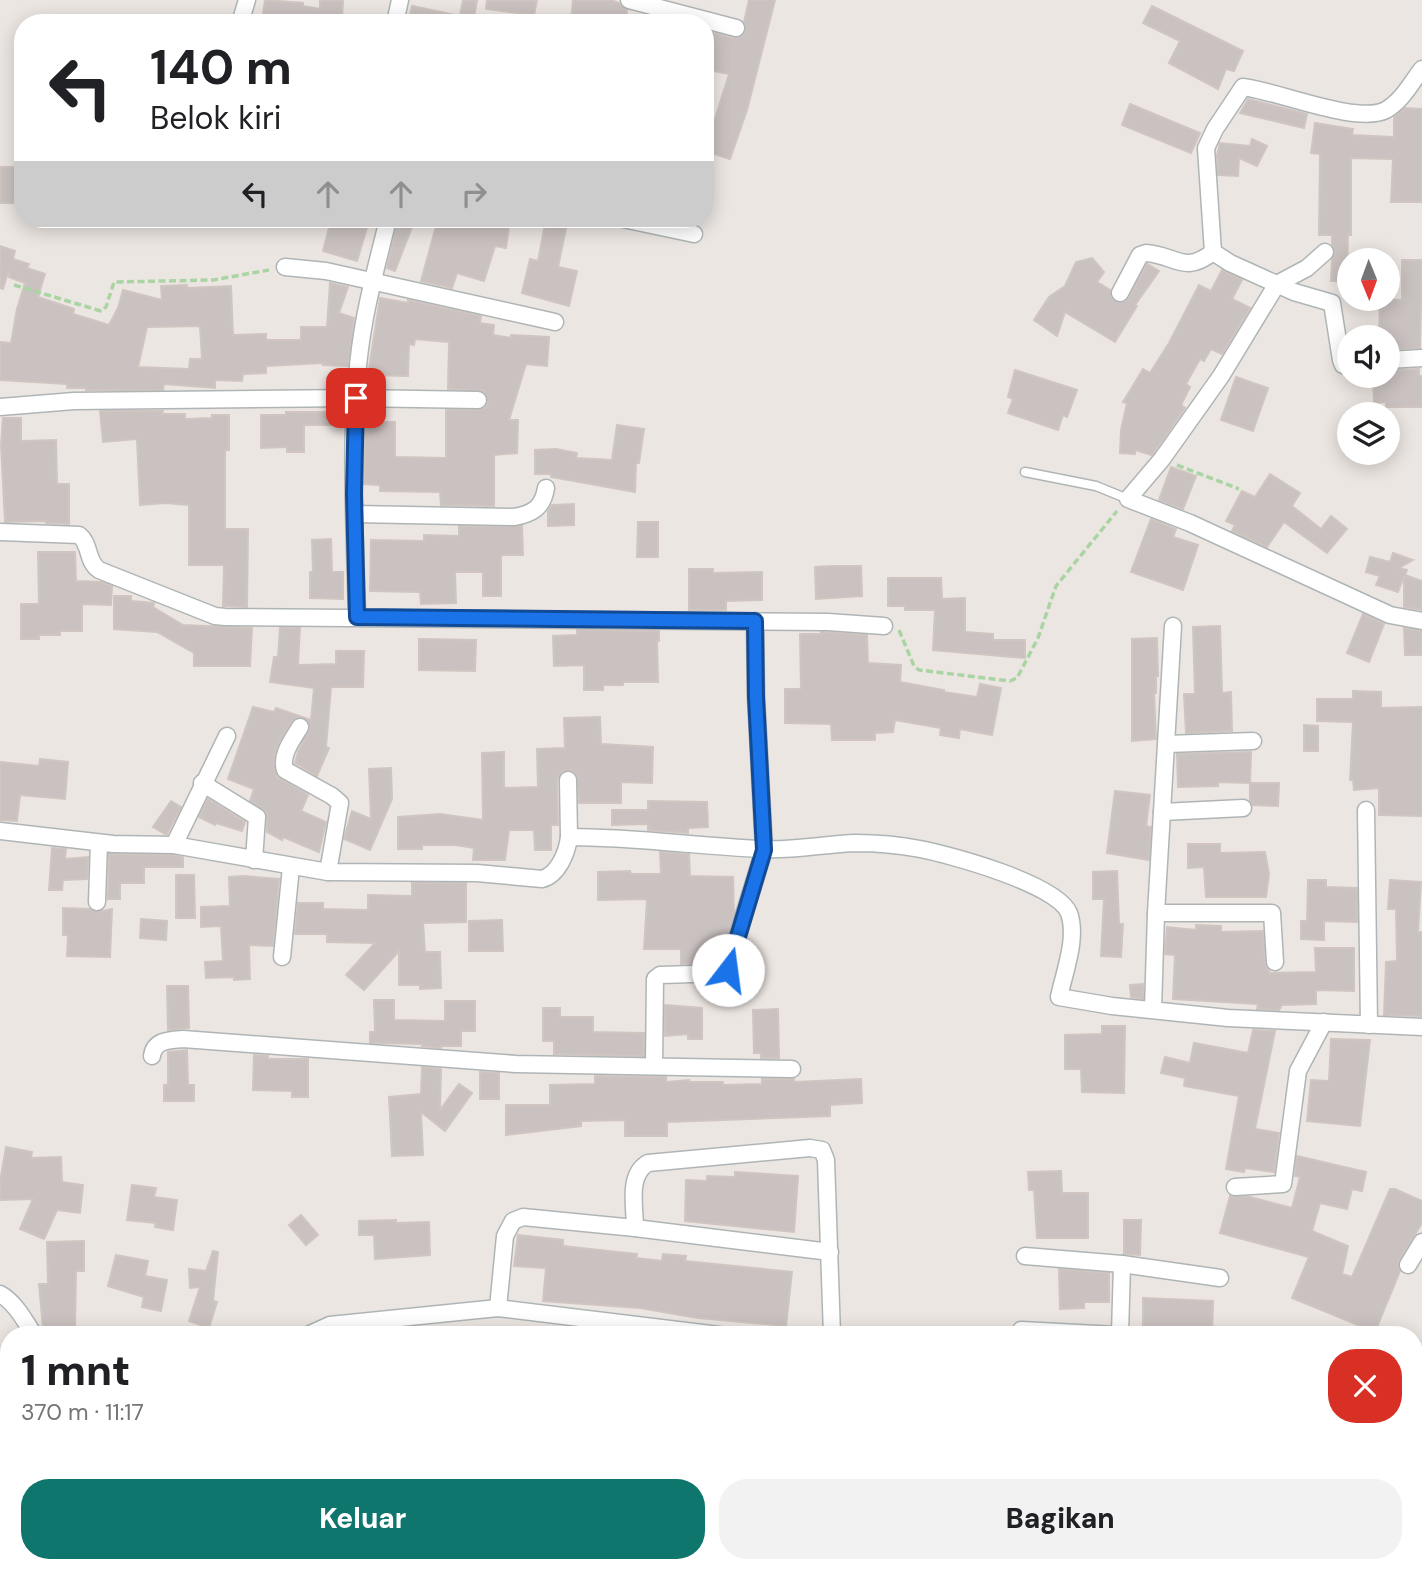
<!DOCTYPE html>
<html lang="id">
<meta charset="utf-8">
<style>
:root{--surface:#fff;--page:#f2f2f2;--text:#202124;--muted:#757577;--accent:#0f766e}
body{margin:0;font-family:"DM Sans",sans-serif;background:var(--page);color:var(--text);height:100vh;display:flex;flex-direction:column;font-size:26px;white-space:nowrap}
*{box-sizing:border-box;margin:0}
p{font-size:23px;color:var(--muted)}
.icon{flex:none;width:38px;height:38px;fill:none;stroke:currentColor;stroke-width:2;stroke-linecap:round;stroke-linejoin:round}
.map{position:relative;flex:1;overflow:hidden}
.panel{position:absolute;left:0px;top:1326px;width:1423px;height:247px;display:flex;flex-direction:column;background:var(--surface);border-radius:28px 28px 0 0;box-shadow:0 4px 18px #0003}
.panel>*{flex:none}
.guide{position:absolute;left:14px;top:14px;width:700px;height:214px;border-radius:28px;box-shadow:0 4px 18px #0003;background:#fff;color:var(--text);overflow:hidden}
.needle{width:46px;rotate:179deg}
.fabs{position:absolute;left:1337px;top:248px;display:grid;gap:14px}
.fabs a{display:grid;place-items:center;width:63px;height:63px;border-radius:50%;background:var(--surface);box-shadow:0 4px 18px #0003;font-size:35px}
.pin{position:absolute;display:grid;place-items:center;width:60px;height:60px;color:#fff;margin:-30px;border-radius:14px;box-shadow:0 4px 10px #0006}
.me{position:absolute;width:77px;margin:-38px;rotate:15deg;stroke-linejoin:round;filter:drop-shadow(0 0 5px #0008)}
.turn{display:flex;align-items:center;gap:24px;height:147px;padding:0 21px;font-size:32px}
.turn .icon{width:91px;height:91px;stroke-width:2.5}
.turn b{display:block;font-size:49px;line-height:60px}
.lanes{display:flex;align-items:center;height:66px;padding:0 21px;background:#0003;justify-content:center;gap:35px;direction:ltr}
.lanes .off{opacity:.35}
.round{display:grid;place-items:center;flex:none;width:74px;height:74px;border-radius:28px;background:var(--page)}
.headline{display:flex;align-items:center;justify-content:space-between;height:119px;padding:0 21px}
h1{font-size:42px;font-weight:800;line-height:52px}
.primary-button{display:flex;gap:14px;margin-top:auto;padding:14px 21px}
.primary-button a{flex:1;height:80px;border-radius:28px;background:var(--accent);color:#fff;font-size:28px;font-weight:800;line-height:80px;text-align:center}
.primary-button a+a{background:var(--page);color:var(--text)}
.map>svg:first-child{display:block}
</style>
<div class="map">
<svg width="1422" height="1572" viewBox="0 0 1422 1572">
<rect width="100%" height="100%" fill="#ece6e2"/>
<!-- building -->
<g fill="#cac2c1" stroke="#d0c5c0" stroke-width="2" fill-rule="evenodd">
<path d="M265,0l38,3v3l17,3v-9h23l-1,18 -20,-1 -1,5 -58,-8z"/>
<path d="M463,0h14l-4,23h-65l4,-17 48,10z"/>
<path d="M487,0h50l-3,15 -48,-6z"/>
<path d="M573,0h38l8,3 8,7 -1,13 -55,-1z"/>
<path d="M749,0h26l-28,110 -17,49 -25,-8 24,-77 -24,-5v-38l28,7 10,-2 3,-6 -2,-8z"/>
<path d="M1152,6l91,45 -9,20 -8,-2 -8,20 -49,-26 11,-22 -37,-18z"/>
<path d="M1248,99l59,15 -3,14 -64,-15z"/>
<path d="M1130,104l70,29 -9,20 -69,-28z"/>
<path d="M1405,108l17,1v93h-31l2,-43 -42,-1v77h-3l-1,46h-16l1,-21 3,-9 -3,-7v-9h-13l1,-81 -9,-1 4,-30 38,6 -1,6 42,2v-20z"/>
<path d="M1252,139l15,7 -10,20 -18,-8 -1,18 -20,-1 -1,-20 3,-12 30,3z"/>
<path d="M0,167h23l-1,36h-22z"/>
<path d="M398,219h17l-20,52 -8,-3z"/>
<path d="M438,219h72l-4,29 -11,-2 -11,35 -27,-8 -5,15 -31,-7z"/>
<path d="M546,219h22l-10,48 19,4 -8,35 -47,-13 8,-34 8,2z"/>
<path d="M331,220l17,5 1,-3 18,6 -10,33 -34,-10z"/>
<path d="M0,246l15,5 -2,8 16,5 -2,4 18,6 -7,23 36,12 -1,5 36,11 9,-17 5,-18 39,10 -1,-14 26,-1v3l44,-2 2,49 33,-1v6h35v-13h26l3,-44 18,4 -9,26 15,5 -6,48 -25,-1v-2l-57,3v7l-23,1 -1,7 -27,-1v8l-51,-4 -1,6h-77v-2h-19v-4l-67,-4v-38l11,1 6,-34 8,-26 -16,-6 1,-5h-2l-5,17 -3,-1zM200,326l2,33h-12l-1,10 -51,-2 9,-40z"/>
<path d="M1092,258l12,14 -7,10 13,8 2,9 8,4 9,-5 18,-34 12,7 -24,34 2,1 -22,36 -50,-30 -8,24 -23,-16 15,-23 16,-11 11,-24z"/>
<path d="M1402,260h20l-2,88 -27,1v-10l-14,-1 1,-39 22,1z"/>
<path d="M1222,270l20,10 -10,19 18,9 -28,46 -11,-5 -7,12 -4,-2 -14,25 4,3 -9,18 4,3 -33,47 -17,-5v4l-15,-1 1,-23 6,-27 -4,-1 20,-33 7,4 19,-30 30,-58 12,6z"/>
<path d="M380,298l28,5v-3l73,16 -1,7 14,2 -1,10 18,3v-3l38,2 -2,29 -21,-2 -17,56h9l-1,33 -23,2v51l-53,-1 -1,-13 -60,-1v-6l-16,-1 1,-62h30v35l51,1v-48h33l8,-4 1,-5 -5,-10 -35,-2 1,-47 -34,-3 -1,6 -5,-1 -1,32 -40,-1z"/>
<path d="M1419,369v7h3v31h-36v-5l-12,1 -1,-27h15v-2l5,-1v-3z"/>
<path d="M1015,370l62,20 -10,27 -4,-2 -5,15 -50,-17 5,-14 -5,-2z"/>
<path d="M1236,377l32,11 -15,43 -32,-11z"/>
<path d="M100,411h63l-1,3h23v5l27,-1v-3h17v35h-4v79h23l-1,78 -24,-1 1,-41h-35v-60l-23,-2 -26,2 -3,-66 -34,3z"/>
<path d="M286,412h58v13h-40v27h-17v-5l-26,1v-33h25z"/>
<path d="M3,418h18v23l35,-1 1,44h12v40l-23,-1v-2l-41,1 -4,-77z"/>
<path d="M617,425l27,4 -5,34h-3l-1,29 -84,-15v-3h-16v-24l21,-1 21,4 -1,5 36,2z"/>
<path d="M1171,467l25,9 -13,33 -24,-9z"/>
<path d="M1270,474l30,19 -8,13 29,23 10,-13 16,13 -20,24 -43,-31 -17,25 -35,-16 3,-6 -9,-4 16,-30 13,6z"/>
<path d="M574,504v21l-26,1v-15l4,-6z"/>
<path d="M1151,519l25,10 -3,8 25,8 -15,45 -52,-18z"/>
<path d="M638,522h20v35h-21z"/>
<path d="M459,526h63l1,29h-22v41h-18v-24h-28l1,31 -35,1 -1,-12 -50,-1 1,-51 53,1v-6l35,1z"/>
<path d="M331,539l1,33h11v27l-33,-1v-26h3l-1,-32z"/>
<path d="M38,552h37l1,29 26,1 10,4 -1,19 -29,-1v27h-22v4h-21v4h-18v-35h18z"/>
<path d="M1393,553l20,7 -14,8 8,2 -2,5 17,6v29l-18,-3v-31l-6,16 -22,-7 4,-9 -14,-4 4,-15 20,5z"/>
<path d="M834,566h27l1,30 -46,3 -1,-32z"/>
<path d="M689,569h24v4l49,-1v28l-36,1v9h-37z"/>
<path d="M888,578h53l1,21 23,-1v34l28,2v6h32v18l-92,-8 2,-40h-30v-4h-17z"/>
<path d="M114,596h17v5l23,2 -1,4 30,18 69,3 -2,38h-56v-13l-37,-21 -43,-3z"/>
<path d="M1363,614l21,10 -15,38 -22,-9z"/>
<path d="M1220,626l2,67 9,-1 1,39 -46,2 -2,-39h11l-2,-67z"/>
<path d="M280,628h20l-2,37 38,-1v-13h28l-1,36h-32l-5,60 3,1 -12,28 -22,-13 3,-11 12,-24 -5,-10h-9l-5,4 -12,20 -5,14v10l3,11 31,18 -7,16 25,11 -7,30 -36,-15 -1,3 -15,-8v-19l-17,-12 4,-12 -26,-10 25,-72 21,5 2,-4 35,12 3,-32 -44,-6 4,-25h4z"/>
<path d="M1404,628l18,3v24h-17z"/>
<path d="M577,630l82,1v10h-2l1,41h-35v3h-20v5h-19v-25l-30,1 -1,-30 24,-1z"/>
<path d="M821,632l46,3 1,28 33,2 -1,17 44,8v2l33,5 3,-13 21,4 -9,47 -32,-6 -1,9 -19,-3 1,-7 -46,-8 -2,12 -18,1v7h-43l-1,-16 -46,-1v-34h16l-1,-55h21z"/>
<path d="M1157,638l1,38h-2v17h-2l2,46 -24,2v-102z"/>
<path d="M419,639l57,1 -1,31 -56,-1z"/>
<path d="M1353,691l28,1v16l41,-1v109l-43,-1v-27l-25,2 -1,-10h-3l3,-58 -36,-1v-22h36z"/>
<path d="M600,717l1,27 52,3 -1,36 -31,-1v21h-42l-2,-28 -5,-4h-10l-5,9 1,45h-7v25h-16l-1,-20h-25l-4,30h-32l1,-12 -18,-3h-34v4h-24v-32l42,-3 43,6 -1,-67 22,-1v36l34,-1 -1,-38 28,-1 -1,-30z"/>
<path d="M1304,725l14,1v25h-14z"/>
<path d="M1251,752l-1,31 -32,-1v4l-40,1 -1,-33z"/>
<path d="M40,759l28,3 -3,37 -45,-4 -3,26 -17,-1v-58l39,4z"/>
<path d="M391,768l1,31 -22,51 -26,-11 8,-28 19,8 -2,-50z"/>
<path d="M1250,783h29l-1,23 -25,-1 -3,-4z"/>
<path d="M1115,791l35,4 -4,31 5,1 -2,33 -42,-7z"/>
<path d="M208,799l37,23 -3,9 -26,-8 -1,2 -16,-8z"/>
<path d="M171,801l10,6 -14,27h-2l-12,-7z"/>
<path d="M648,801l59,1 1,25 -20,1v5l-40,-3v-6l-36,1v-15h36z"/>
<path d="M1188,844h32v9l45,-1 4,22 -3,23h-60l-2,-30 -16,1z"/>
<path d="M52,848l14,1 -1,10 23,-2 -1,22 -24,1 -1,10h-13z"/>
<path d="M660,852l29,2 1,22 43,1 1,36 -11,35h-4l-1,15 -37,1v-15h-37l3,-50 -49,1v-28l32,-1 1,3h30z"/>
<path d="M109,854l64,1 10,2v10h-39v16h-24v16h-12z"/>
<path d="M1117,871l2,53h4l-2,33 -20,-1 3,-57h-11v-27z"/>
<path d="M176,875h18l1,43h-19z"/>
<path d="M243,876l36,3 -6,67 -24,-1 1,34 -16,1v-3l-28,1 -1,-16 18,-1 -2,-35 -20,1v-20l29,-1 -1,-29z"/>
<path d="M1308,880h18v7l31,1v34l-33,-1v19l-23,-1v-18h6z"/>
<path d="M1390,880l31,2 -3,50h4v84l-38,-1 2,-53 11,-1 -1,-52h-8z"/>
<path d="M412,883h54v39l-43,1 2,29h15l1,36 -21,1v-4h-21v-34l-35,39 -18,-15 29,-32 -48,-1v-8h-32l3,-31h25v6l45,1v-15l44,1z"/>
<path d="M63,908l26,1 8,3 15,-3 -2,48 -43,-1 1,-21h-5z"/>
<path d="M141,919l26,2 -1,19 -26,-2z"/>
<path d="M502,920l1,31h-34v-30z"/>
<path d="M1196,925l25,1v6l42,-1 2,32 5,10 46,-1 -1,-24h39v43l-38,-1v14l-34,1 -3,5 -22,-1 1,-5 -85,-5 2,-44 -10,-1 2,-27 29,3z"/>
<path d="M1143,984v15l-12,-2 -1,-12z"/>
<path d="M167,986h21l1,42 -21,2z"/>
<path d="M374,1000h20v20l51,1v-20h30v30h-14v15h-20v2l-19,-2v-2l-52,-1v-11h5z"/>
<path d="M665,1005l37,3v31h-14v-5l-23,2z"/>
<path d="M543,1008h17v9h33v15l51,1v23l-90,-2v-13h-11z"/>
<path d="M778,1009l1,49h-18v-5h-7l-1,-43z"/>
<path d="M1102,1026h23l-1,67 -42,-1 -1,-23h-16v-34l37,-1z"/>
<path d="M1253,1030l22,1 -20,98 24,4 -5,39 -29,-4 -1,4 -18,-3 13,-73 -55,-10 1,-8 -24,-5 4,-16 25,6 4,-20 54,10z"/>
<path d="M1331,1039l39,1 -10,86 -53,-5 4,-41 18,1z"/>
<path d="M187,1050l1,35h6v16h-30v-16h4v-33z"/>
<path d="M254,1055l14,1v3h40v38h-16v-6l-39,-1z"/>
<path d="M422,1067l19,2 -1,41 19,-26 13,9 -27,38 -24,-19 2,43 -31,1 -3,-59 32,-3z"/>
<path d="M480,1072l19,1v26h-19z"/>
<path d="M595,1076l71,1v5l23,-2v2h34v3l39,-1v-5h32v3l67,-3 1,24 -32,2v11l-163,6v14h-42v-16l-44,1v5l-75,9v-30h44v-20l45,-1z"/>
<path d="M6,1147l26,5 -1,6 30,-1 1,25 21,3 -3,28 -23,-3 -13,29 -24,-10 13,-30 -33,1v-18z"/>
<path d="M1297,1156l69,16 -4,19 -10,-2 -5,20 -27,-6 -8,28 36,15 -6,28 10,3 38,-88h5l27,12v22l-23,37 -1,5 2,6 -25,61 -83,-34 17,-41 -89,-24 10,-37 20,1 42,11 8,-31 -5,-1z"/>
<path d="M1061,1171l1,22h26v45h-51l-3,-48h-5l-1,-18z"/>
<path d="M735,1172l63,4 -4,56 -109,-11 1,-41 21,1v-5l28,1z"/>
<path d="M132,1185l24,3 -2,9 23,3 -4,30 -18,-3 1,-4 -29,-3z"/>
<path d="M301,1215l17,20 -12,10 -17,-20z"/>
<path d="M396,1220v3l33,-1 1,33 -55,4 -1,-24h-15v-14z"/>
<path d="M1124,1220h17l-1,35 -16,-1z"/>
<path d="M518,1235l45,5v6l74,8 -1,4 26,3 1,-7 23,2 -1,5 107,11 -6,54 -88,-8 -58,-10 -97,-7 3,-33 -32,-2z"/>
<path d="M84,1241v30h-8l-1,58h-32l-4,-45h9l-1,-42z"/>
<path d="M213,1251l5,1 -5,49 4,1 -8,26 -20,-7 11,-34 -10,1 -1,-19 17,2z"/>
<path d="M116,1255l32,6 -3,15 22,4 -6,31 -19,-4 2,-10 -36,-11z"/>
<path d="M1059,1269l50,4v29h-25v6l-24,1z"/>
<path d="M1143,1298l70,3 -1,34h-69z"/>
</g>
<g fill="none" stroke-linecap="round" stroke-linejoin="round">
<!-- service casing -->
<g stroke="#afb5b6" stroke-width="11">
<path id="service" d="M1025,472l71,14 32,13"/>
</g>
<!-- minor casing -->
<g stroke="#afb5b6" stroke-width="19">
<g id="minor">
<path d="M629,0l107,28"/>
<path d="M240,23l7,-23"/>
<path d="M395,23l5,-23"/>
<path d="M623,219l71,15"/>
<path d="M1325,252l-18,16 -30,16 -56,92 -59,83 -34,40 62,24 200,92 32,6"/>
<path d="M285,267l41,4 229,51"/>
<path d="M1120,293l20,-38 6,-2c30,2 38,22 67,-1"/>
<path d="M1388,360l34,-2"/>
<path d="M1349,367l-6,-2 -2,-5 -9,-57 -38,-11 -64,-29 -17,-11 -7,-104 9,-19 28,-42c35,4 114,38 143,23 16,-9 25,-27 36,-41"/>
<path d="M0,407l74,-6 282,-3 122,2"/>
<path d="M355,514l159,3c19,-3 29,-10 32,-29"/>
<path d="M0,532l79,3c12,9 7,26 20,35l116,46 10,1 603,5 56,4"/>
<path d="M357,617c-2,-94 -10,-201 7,-294 6,-35 16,-70 24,-104"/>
<path d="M300,727c-7,12 -20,28 -15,43l47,26 8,7 -12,69"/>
<path d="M1167,744l86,-3"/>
<path d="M568,780l1,57"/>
<path d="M202,783l55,34 -3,43"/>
<path d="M1366,810l3,215"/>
<path d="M1162,812l81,-4"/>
<path d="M0,831l113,13 61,1 154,27 149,1 65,6c16,-4 25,-26 27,-42 64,0 127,9 192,12 32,2 63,-5 95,-6 21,0 43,2 64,6 31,6 137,35 149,64 9,25 -5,60 -10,84l53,9 116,12 194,9"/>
<path d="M174,845l53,-109"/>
<path d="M97,902l2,-59"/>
<path d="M1156,913h116l3,49"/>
<path d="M282,957l9,-90"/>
<path d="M1153,1009l3,-96 17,-287"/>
<path d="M152,1056c2,-16 17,-16 31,-17l333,25 276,5"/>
<path d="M654,1066l1,-87 5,-4 66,-2 38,-123 -8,-153 -1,-76"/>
<path d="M1235,1187l48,-3 15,-113 26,-49"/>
<path d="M635,1228c0,-21 -8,-53 13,-65l162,-15 12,2 4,10 6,175"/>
<path d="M1025,1256l97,8 98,14"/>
<path d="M1408,1265l14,-23"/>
<path d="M0,1294c15,8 25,27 34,41"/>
<path d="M498,1308l7,-72 8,-15 10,-4 112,11 195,24"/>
<path d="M1021,1330l95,5"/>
<path d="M308,1335l22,-10 168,-17 221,27"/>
<path d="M1120,1335l2,-71"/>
<path d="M0,1494l9,10"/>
<path d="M1414,1559l8,4"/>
<path d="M798,1564l30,4 4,-4"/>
<path d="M914,1564v8"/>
<path d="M1024,1564v8"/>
<path d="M1186,1564v8"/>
<path d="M33,1572l3,-8"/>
<path d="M535,1572l1,-8"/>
</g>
</g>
<!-- path -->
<g stroke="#aad4a3" stroke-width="3.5" stroke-dasharray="7 3.5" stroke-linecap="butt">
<path d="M495,23h3"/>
<path d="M14,285l87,26 5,-4 8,-25 99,-2 56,-10"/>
<path d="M1177,465l62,24"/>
<path d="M899,630l15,36 5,4 91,11 7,-3 21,-40 18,-52 61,-75"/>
</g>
<!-- service -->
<use href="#service" stroke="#fff" stroke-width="8"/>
<!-- minor -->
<use href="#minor" stroke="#fff" stroke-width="16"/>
</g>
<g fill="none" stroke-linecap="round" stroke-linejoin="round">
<!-- route casing -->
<g stroke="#114b97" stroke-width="18">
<path id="route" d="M356,398l-2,96 3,123 398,4 1,76 8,153 -36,120"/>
</g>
<!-- route -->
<use href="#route" stroke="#1a73e8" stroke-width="12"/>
</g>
</svg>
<div class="fabs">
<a><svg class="needle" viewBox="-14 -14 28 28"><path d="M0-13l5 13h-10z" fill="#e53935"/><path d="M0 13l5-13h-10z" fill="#757577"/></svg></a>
<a><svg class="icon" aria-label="sound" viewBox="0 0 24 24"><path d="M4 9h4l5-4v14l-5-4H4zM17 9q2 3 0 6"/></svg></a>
<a><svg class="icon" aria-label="layers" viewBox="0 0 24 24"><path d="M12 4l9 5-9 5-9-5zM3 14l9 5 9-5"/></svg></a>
</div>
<div class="pin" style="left:356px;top:398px;background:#d93025"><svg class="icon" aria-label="arrive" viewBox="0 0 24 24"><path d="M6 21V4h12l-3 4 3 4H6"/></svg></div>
<svg class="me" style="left:728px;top:970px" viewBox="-20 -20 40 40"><circle r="19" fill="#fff"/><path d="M0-13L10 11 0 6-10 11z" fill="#1a73e8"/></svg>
<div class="guide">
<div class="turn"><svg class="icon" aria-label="left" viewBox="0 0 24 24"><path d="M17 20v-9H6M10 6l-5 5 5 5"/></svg><div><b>140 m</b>Belok kiri</div></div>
<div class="lanes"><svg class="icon" aria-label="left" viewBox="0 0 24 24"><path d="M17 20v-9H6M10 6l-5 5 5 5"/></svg><svg class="icon off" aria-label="ahead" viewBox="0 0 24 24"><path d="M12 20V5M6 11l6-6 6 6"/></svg><svg class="icon off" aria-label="ahead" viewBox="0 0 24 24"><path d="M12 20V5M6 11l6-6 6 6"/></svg><svg class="icon off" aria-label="right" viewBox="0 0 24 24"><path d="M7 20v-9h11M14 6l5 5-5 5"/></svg></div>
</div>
<section class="panel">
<div class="headline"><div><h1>1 mnt</h1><p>370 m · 11:17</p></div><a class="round" style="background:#d93025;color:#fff"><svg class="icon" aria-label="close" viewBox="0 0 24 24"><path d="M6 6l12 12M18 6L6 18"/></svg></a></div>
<div class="primary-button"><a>Keluar</a><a>Bagikan</a></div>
</section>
</div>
